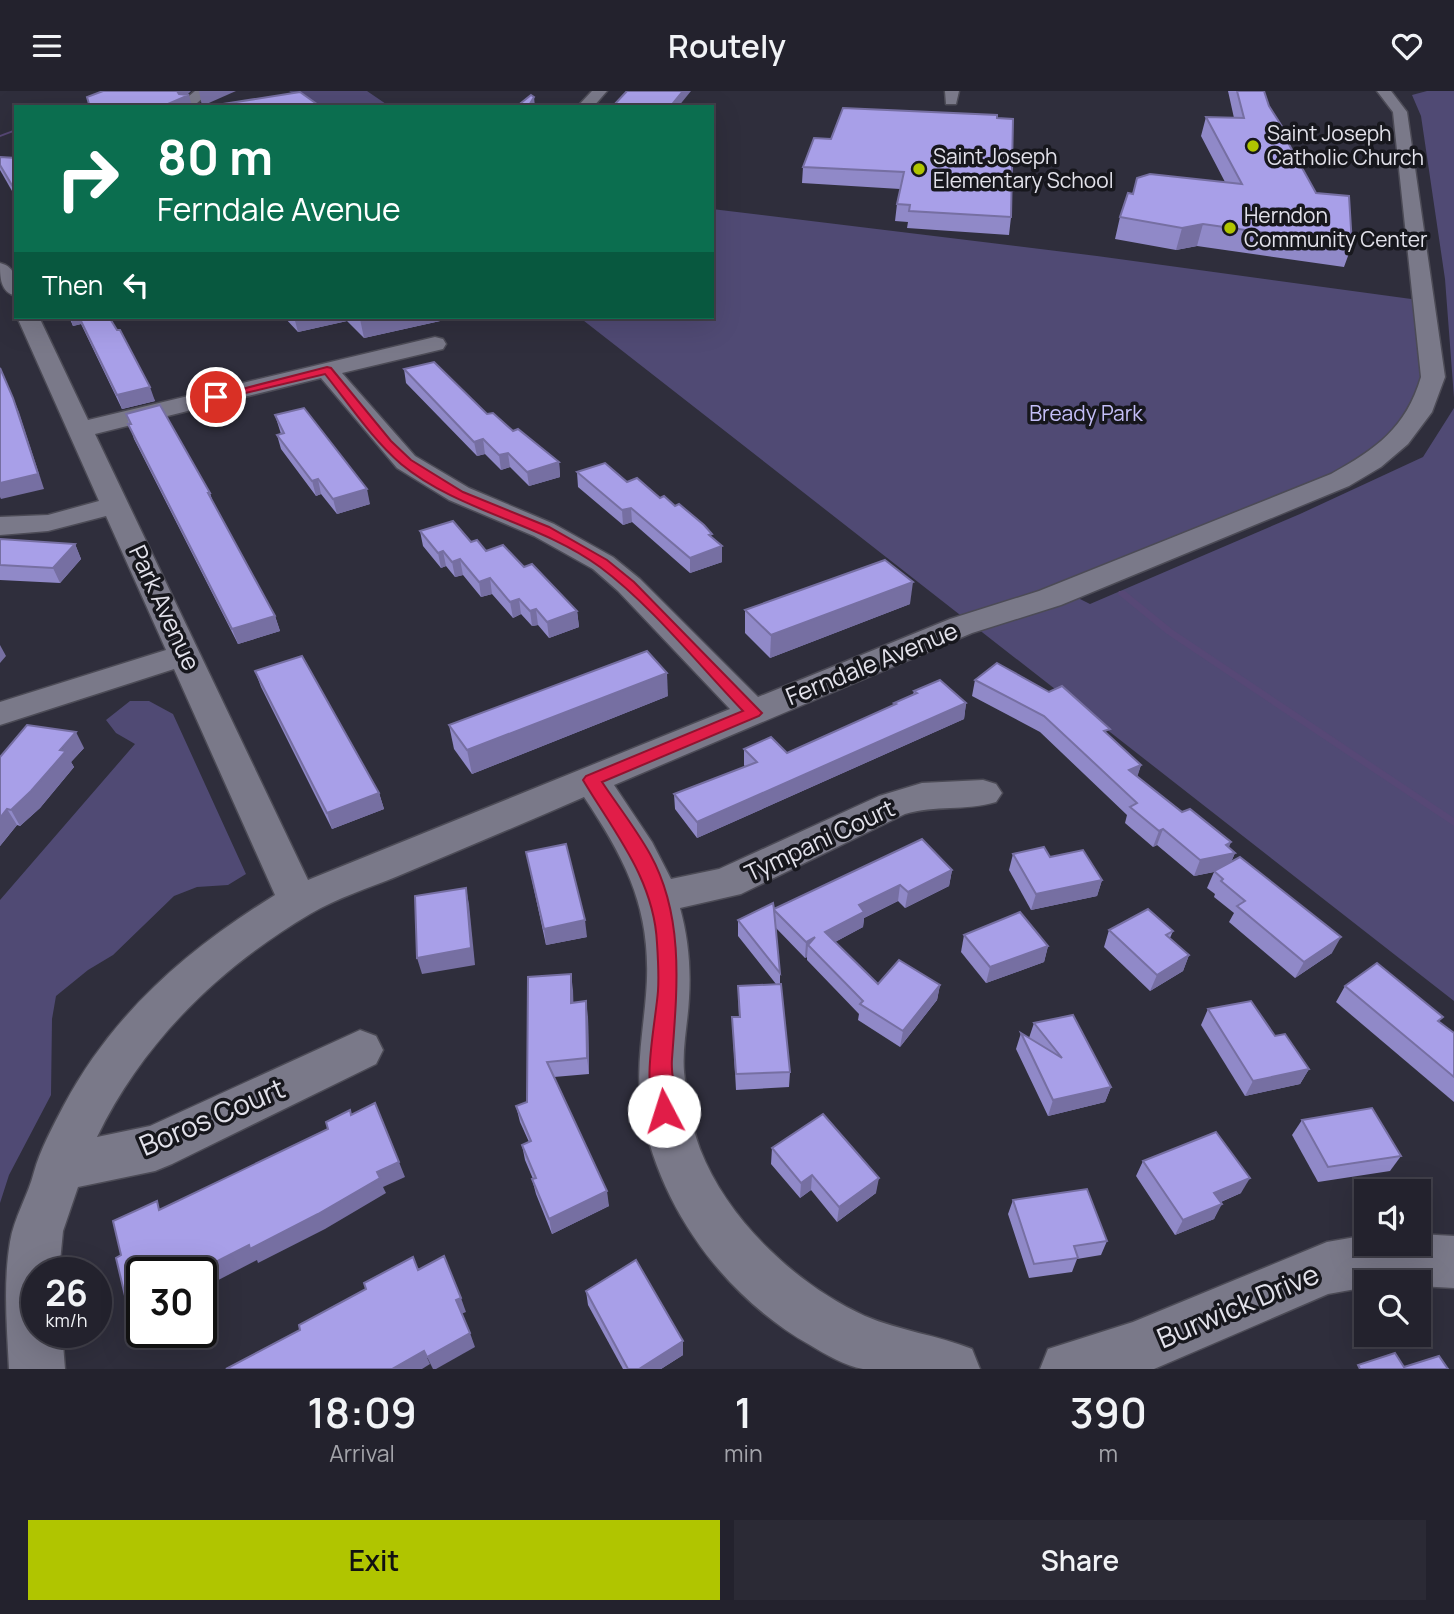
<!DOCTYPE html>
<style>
:root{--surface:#23222d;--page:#2b2a35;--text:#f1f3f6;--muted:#a3a4aa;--line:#403f49;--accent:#b0c500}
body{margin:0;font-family:Manrope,sans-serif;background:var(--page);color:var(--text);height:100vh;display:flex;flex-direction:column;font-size:26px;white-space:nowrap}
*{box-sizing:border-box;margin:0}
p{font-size:23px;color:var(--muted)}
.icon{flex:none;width:38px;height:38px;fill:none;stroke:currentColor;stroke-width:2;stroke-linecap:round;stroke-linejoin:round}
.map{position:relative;height:1278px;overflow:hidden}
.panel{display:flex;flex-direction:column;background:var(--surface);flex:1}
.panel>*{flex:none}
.top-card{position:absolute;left:14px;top:14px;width:700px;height:214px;border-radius:0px;box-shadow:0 7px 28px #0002,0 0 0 2px var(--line);background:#0b6e4f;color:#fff;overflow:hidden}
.fabs{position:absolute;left:1354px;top:1088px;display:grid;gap:14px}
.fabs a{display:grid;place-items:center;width:77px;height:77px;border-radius:0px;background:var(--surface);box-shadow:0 7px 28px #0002,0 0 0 2px var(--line);font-size:35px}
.speed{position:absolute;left:21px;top:1166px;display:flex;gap:14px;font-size:35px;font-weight:700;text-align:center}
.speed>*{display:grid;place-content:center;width:91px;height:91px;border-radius:50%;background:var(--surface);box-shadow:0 7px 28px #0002,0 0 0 2px var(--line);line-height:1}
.speed small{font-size:18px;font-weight:400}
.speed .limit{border:4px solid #111;border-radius:10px;background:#fff;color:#111}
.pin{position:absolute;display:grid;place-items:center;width:60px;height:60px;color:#fff;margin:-30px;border:4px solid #fff;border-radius:50%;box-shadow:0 2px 7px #0007}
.me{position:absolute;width:77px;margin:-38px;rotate:355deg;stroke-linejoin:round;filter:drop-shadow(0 0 5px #0008)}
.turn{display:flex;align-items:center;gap:24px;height:147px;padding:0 28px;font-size:32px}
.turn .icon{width:91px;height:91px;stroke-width:2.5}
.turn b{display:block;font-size:49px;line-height:60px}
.then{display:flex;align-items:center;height:66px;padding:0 28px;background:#0003;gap:14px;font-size:26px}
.eta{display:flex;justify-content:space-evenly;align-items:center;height:119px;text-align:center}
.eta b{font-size:42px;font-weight:600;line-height:49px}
.primary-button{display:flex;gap:14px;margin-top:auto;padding:14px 28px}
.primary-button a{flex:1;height:80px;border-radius:0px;background:var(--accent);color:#111;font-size:28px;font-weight:600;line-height:80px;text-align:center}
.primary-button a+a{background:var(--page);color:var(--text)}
header{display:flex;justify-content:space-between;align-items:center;height:91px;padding:0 28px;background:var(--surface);font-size:32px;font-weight:600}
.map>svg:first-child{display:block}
</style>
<header><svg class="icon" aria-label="menu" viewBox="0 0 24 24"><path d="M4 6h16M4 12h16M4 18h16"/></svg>Routely<svg class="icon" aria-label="heart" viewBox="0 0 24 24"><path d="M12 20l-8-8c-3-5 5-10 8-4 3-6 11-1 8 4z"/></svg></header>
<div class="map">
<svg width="1454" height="1278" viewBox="0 0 1454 1278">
<rect width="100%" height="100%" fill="#2f2e3c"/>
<!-- green -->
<g fill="#504a74">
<path d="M289,0h78l19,13 -16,-1 4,4h-64z"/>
<path d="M1427,0h27v307l-9,-119 -24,-163 -9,-21z"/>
<path d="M712,118l385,47 329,45 7,76 -42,70 -325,145 24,12 210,-90 123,-57 31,-49v593l-875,-684h133z"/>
<path d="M130,610h19l24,13 73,160 -18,11 -31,2 -23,9 -61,59 -25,15 -32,26 -4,23 -1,76 -42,80 -9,28v-303l135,-156 -19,-11 -10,-13z"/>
</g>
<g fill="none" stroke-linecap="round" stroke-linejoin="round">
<!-- stream -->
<g fill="#574876" fill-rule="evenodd">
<path d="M16,38v2l-16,6v-2z"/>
<path d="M1119,500h6l48,39 281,188v8l-287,-192 -48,-39 -1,-2z"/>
</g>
<!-- minor casing -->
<g stroke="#4c4b56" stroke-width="3">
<g id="minor">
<path d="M195,0h16l-14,12 3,4h-15l-3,-5z"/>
<path d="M592,0h15l-14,16h-16z"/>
<path d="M945,0h14l-3,13h-10z"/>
<path d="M1377,0h14l16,21 38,265 -13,35 -24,32 -27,23 -32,19 -288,119 -89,28 -358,152 38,57 19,37 48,-10 160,-73 43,-13 61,-3 13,4 6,9 -6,9c-30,9 -61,3 -91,12l-164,80 -61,14c8,29 11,59 9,90 -1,24 -7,49 -5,74 3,26 7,53 16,77 28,72 97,136 165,167 35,15 72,19 107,33l8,20c-27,0 -53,0 -80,0 -12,0 -25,0 -37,0 -18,-3 -38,-15 -53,-24 -85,-48 -151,-137 -168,-234 -7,-40 1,-77 4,-116 7,-82 -18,-132 -62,-198 -62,27 -124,53 -186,79 -29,12 -61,22 -88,38 -91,54 -167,128 -213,223l53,-11 210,-96 16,6 7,14 -7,14 -204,100 -17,7 -77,16 -15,44 -4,41h-22v60h25l3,37h-56c-2,-42 -6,-85 1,-127 4,-25 18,-46 24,-70 6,-22 19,-46 30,-67 49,-92 124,-156 211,-210l-101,-226 -174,56v-23l166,-52 -60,-134 -58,15 -48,4v-18l48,-2 51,-14 -82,-184h22l49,103 347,-83 8,2 3,5 -3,5 -101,24 73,83 54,32 85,36 59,33 27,22 118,118 192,-78 89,-28 292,-117c45,-25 75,-46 90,-97l-28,-265zM321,287l76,90 52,32 85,36 59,33 25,22 112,118 -422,171 -213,-446z"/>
<path d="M0,172c17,4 16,19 16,33 -16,-4 -16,-19 -16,-33z"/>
<path d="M1419,1143l35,2v52l-35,-2v-3h-52v4l-39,7 -174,75h-114l8,-20 85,-27 194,-80 40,-7v9h52z"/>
</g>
</g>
<!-- minor -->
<use href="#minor" fill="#7a7989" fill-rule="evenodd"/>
</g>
<!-- wall -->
<g fill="#9089c8">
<path d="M1228,0h36l5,15 21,33 -1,5 27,49 36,52 -8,22 -147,-21 -21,4 -61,-11 5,-22 13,-23 92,-12 -24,-46 5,-19 28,1z"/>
<path d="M831,48l180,78 -2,18 -102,-7 1,-6 -13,-1 2,-17 3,-15 -98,-6 1,-16z"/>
<path d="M0,66l16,1v40l-16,-28z"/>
<path d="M69,226h40l46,84 -33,8 -41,-85 -8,2z"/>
<path d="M284,226h174l-94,21 -17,-17 -49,11z"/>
<path d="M404,278l83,45 72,48 1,15 -31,9 -19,-19 -9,3 -16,-16 -8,2 -71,-73z"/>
<path d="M126,323l84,79 4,13 61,110 5,15 -42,13 -104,-205z"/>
<path d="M275,324l95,89 -33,10 -16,-20 -5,2 -35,-47 -4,-14 4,-1z"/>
<path d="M577,381l50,10 33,16 62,48v16l-32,11 -58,-51 -9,3 -45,-38z"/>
<path d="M420,440l51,11 15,9 38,16 53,44 2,16 -30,11 -11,-13 -6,1 -11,-12 -8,4 -21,-24 -11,3 -18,-22 -8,2 -9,-11 -5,2 -18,-22z"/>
<path d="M0,448l75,5 6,15 -21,24 -60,-3z"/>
<path d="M910,513l-140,54 -25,-25v-23z"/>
<path d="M255,580l124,122 5,16 -52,20 -71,-142z"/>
<path d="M975,589l133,55 33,30 -4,11 98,77 -4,9 101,91 -37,25 -66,-56 5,-9 -20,-16 1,-3 -8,-6 7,-16 -20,4 -37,-31 -4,2 -28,-24 2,-8 -87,-83 -68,-36z"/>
<path d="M914,600l52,12 -2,16 -267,119 -22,-29 -1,-15 71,-27 -1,-2v-16l43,4 107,-48v-2l19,-8z"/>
<path d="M668,605l-196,78 -18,-25 -5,-24z"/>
<path d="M84,657l-13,14 3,5 -34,41 -20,18 -3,-1 -17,21v-89z"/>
<path d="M526,761l61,85 -41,8z"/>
<path d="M1013,763l37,3 52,23 -5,16 -66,14 -22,-40z"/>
<path d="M952,779l-3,16 -44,22 -7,-7 -34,17 -1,9 -28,15 43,42 62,1 -3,15 -37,47 -42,-27 1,-6 -52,-54v-3l-2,1 -29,-30 4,45v11l10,88 -1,15 -53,3 -4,-73h7l-1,-31 38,-2 -38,-48v-16l36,-11z"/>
<path d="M1109,839l64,1 -3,7 19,17 -6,16 -33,20 -46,-44z"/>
<path d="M964,844l84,11 -4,16 -58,21 -25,-31z"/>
<path d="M1345,895l94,36 15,11v69l-118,-100z"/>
<path d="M573,899v12l15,15 1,57 -35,3 55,129 -57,28 -16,-40 -4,-15h1l-8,-19 -3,-15 7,-3 -9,-20 -4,-16 11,-4z"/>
<path d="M1208,918l67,27 34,33 -9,15 -55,12 -44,-71z"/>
<path d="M1034,932l77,64 -6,15 -57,14 -32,-67 5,-16 8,5z"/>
<path d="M1302,1029l99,36 -11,15 -72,11 -26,-47z"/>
<path d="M772,1057l104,45 -39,29 -26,-32 -11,8 -29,-34z"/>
<path d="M1143,1070l98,32 -20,9 -7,17 -39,16 -39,-59z"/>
<path d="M1013,1109l94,41 -6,14 -24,4 -5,13 -43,6 -21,-64z"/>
<path d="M586,1200l97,50v14l-22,14h-38l-35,-64z"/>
</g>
<!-- shaded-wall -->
<g fill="#766fa2">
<path d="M176,0h15l-6,6 4,-2 3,12h-31z"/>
<path d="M199,0h37l-34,15z"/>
<path d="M683,0h8l-13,16h-8z"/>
<path d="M534,6l1,10h-7z"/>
<path d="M1203,133l-6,22 -21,4 6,-22z"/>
<path d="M70,226h9l2,7 -8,2z"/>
<path d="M294,226h52l1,4 -49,11z"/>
<path d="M369,226h89l-94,21 -4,-19z"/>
<path d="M150,296l5,14 -33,8 -5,-14z"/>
<path d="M13,307l6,14 25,77 -43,10 -1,-2v-14z"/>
<path d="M483,348l2,15 -8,2 -3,-14z"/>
<path d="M508,362l2,14 -9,3 -2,-15z"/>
<path d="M559,371l1,15 -31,9 -2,-14z"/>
<path d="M318,388l3,15 -5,2 -4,-15z"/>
<path d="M367,398l3,15 -33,10 -4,-15z"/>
<path d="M631,417l1,14 -9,3 -1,-15z"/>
<path d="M75,453l6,15 -21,24 -7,-15z"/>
<path d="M722,455v16l-32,11v-15z"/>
<path d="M443,460l3,15 -5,2 -3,-15z"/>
<path d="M460,468l3,16 -8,2 -3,-15z"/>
<path d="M490,487l2,16 -11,3 -2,-15z"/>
<path d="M913,491l-3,22 -140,54 1,-23z"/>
<path d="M519,508l2,15 -8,4 -3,-16z"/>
<path d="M536,518l2,16 -6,1 -2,-15z"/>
<path d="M577,520l2,16 -30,11 -2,-16z"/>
<path d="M275,525l5,15 -42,13 -6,-15z"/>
<path d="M0,554l6,11 -6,7z"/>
<path d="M667,582l1,23 -196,78 -5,-24z"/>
<path d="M966,612l-2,16 -267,119v-16z"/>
<path d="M76,641l8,16 -13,14 3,5 -34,41 -20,18 -9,-16z"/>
<path d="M1141,674l-5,16 -7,-11z"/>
<path d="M379,702l5,16 -52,20 -5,-16z"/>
<path d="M7,718l10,16 -17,21v-28z"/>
<path d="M1163,738l-6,16 -4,2 6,-16z"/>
<path d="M1231,751l-5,13 9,-2 -7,16 -34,7 6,-16z"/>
<path d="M952,779l-3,16 -44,22 3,-16z"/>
<path d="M1102,789l-5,16 -66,14 5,-16z"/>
<path d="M900,794l-2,16 -34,17 -1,9 -39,21 1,-16 34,-27z"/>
<path d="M466,797l3,16 6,61 -53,9 -5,-16z"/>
<path d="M585,829l2,17 -41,8 -2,-16z"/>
<path d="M815,846l-7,8 -1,12 -2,1 1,-16z"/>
<path d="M1341,846l-9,16 -37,25 9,-16z"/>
<path d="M1048,855l-4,16 -58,21 4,-16z"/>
<path d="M1189,864l-6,16 -33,20 7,-16z"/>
<path d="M571,883l2,16 1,29 -3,-16z"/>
<path d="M940,894l-3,15 -37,47 3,-16z"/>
<path d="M586,910l2,16 1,57 -2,-16z"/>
<path d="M1309,978l-9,15 -55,12 8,-15z"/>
<path d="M1111,996l-6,15 -57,14 5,-16z"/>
<path d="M399,1071l6,15 -22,10 3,6 -61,36 -67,34 -1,-3 -56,29v-17h-5l181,-100z"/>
<path d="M812,1084l-1,15 -11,8 1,-15z"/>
<path d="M879,1087l-3,15 -39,29 2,-15z"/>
<path d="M1250,1087l-9,15 -35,15 8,-15z"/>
<path d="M607,1100l2,15 -57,28 -3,-15z"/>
<path d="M1222,1113l-8,15 -39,16 8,-15z"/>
<path d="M142,1201v20l-5,2 -11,-14z"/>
<path d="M461,1207l5,14 -5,2 -5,-14z"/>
<path d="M470,1242l5,14 -39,22h-3l-6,-12z"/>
<path d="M683,1250v14l-22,14h-22z"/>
<path d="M424,1260l6,13 -8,5h-30z"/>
</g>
<!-- building -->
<g fill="#a89fe8" stroke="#766fa2" stroke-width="2">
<path d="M103,0h74l2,3 10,1 -28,12h-79l7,-3 -2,-7z"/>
<path d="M627,0h56l-13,16h-58z"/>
<path d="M1237,0h27l5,15 21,33h-4l30,54 33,3 3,49 -149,-21 -21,4 -62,-11 8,-24 5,1 4,-16 13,-4 92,10 -36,-67 38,1z"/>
<path d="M300,1l21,15h-117z"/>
<path d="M531,4l3,2 -6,10h-12z"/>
<path d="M843,17l154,7v3l16,1 -2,98 -102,-6 1,-6 -13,-1 7,-32 -101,-5 11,-29 17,1z"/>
<path d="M0,66l16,1v34l-16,-27z"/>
<path d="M79,226h30l8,13h3l30,57 -33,8z"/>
<path d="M434,271l53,52 6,-1 20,18 5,-2 41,33 -32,10 -19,-19 -9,2 -16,-16 -9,3 -70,-73z"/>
<path d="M0,277l13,30 25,76 -38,9z"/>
<path d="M160,314l50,88h-2l67,123 -43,13 -104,-205h3l-5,-10z"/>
<path d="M304,317l63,81 -34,10 -15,-20 -6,2 -35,-46 7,-2 -9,-18z"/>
<path d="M605,372l22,19 10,-4 23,20 4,-2 11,10 4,-2 25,21 8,9 -3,1 13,11 -32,12 -59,-50 -9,2 -45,-38z"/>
<path d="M453,430l18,21 6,-2 9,11 17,-6 21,22 8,-3 45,47 -30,11 -11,-13 -6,2 -11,-12 -9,3 -20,-24 -11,4 -19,-23 -8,3 -9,-11 -5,2 -18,-22z"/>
<path d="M0,448l75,5 -22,24 -53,-3z"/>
<path d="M885,469l28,22 -142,53 -26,-25z"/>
<path d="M647,560l20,22 -200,77 -18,-25z"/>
<path d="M302,565l77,137 -52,20 -72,-142z"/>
<path d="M997,572l52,29 13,-6 48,43 -6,2 37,34 -12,5 53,42 8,-3 41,33 -5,3 9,8 -35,7 -37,-31 -4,2 -29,-24 7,-4 -93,-87 -69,-36z"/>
<path d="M940,589l26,23 -269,119 -23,-28 83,-32 -13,-13 27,-12 16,16 109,-49 -2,-1 23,-10 -3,-2z"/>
<path d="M27,634l49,7 -16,18 6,1 -35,40 -20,19 -4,-1 -7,9v-61z"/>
<path d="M922,748l30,31 -44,22 -8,-7 -41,20 5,7 -39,20 53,52 21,-24 41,25 -37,46 -43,-27 3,-3 -55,-56 7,-8 -9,5 -32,-32 6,63 -42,-53 35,-17 1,6z"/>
<path d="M566,753l19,76 -41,9 -18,-77z"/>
<path d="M1044,756l6,10 33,-7 19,30 -66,14 -23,-40z"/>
<path d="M1240,766l101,80 -37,25 -67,-56 8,-5 -24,-20 2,-2 -9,-8z"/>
<path d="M466,797l5,60 -54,10 -2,-62z"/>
<path d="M1148,818l25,22 -7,4 23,20 -32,20 -48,-45z"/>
<path d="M1020,821l28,34 -58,21 -26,-32z"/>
<path d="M1377,872l66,54 -5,4 16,12v44l-109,-91z"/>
<path d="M571,883v29l15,-2 1,57 -40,4 60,129 -58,28 -17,-40 4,-1 -14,-33 9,-4 -15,-35 11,-4 1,-125z"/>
<path d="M781,893l9,88 -54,2 -4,-57h8l-2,-31z"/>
<path d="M1251,910l24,35 10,-2 24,35 -56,12 -45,-72z"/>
<path d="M1073,924l38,72 -58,13 -32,-67 41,25 -28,-35z"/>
<path d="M375,1012l24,59 -22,10 3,6 -62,36 -68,35 -1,-4 -53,27h-54v20l-16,8 -10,-42 5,-3 -8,-34 44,-20 2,9 169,-81 -2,-7 24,-12 1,5z"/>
<path d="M1372,1017l29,48 -73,11 -26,-47z"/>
<path d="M823,1023l56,64 -40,29 -27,-32 -11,8 -29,-35z"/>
<path d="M1216,1041l34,46 -36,15 8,11 -39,16 -40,-59z"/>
<path d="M1087,1098l20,52 -33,5 4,12 -44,6 -21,-64z"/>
<path d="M444,1165l17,42 -5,2 14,33 -43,24 -3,-6 -32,18h-166l74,-39 -1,-5 67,-36 -2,-6 49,-26 5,13z"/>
<path d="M636,1169l47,81 -44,28h-11l-42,-78z"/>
<path d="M1395,1262l9,14 35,-11 9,13h-88l-2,-4z"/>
</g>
<!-- route -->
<path fill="#e11d48" stroke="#92132f" stroke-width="2" d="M327,276l4,1 60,73 20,19 52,32 86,35 58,33 27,22 128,131 -3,3 -157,66c16,24 34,47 48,72 35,63 27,136 22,205 -2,19 8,42 0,59l-8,3 -7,-3c-16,-34 -2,-90 1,-127 1,-16 0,-33 -1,-48 -3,-64 -43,-111 -74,-163l3,-4 157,-65c-44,-46 -93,-107 -143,-144 -61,-45 -141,-55 -199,-103 -29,-25 -52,-60 -76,-90l-109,26 -5,-3z"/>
<!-- markers -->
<g fill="#b0c500" stroke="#17171d" stroke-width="2.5">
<circle cx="1253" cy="55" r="7"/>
<circle cx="919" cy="78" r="7"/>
<circle cx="1230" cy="137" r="7"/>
</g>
<g text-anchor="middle" stroke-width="7" stroke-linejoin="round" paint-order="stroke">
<!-- far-poi labels -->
<g font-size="21" fill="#e3e2eb" stroke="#17171d" text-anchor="start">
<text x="1267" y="50">Saint Joseph<tspan x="1267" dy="24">Catholic Church</tspan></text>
<text x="933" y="73">Saint Joseph<tspan x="933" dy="24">Elementary School</tspan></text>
<text x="1244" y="132">Herndon<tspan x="1244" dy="24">Community Center</tspan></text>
</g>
<!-- far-park labels -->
<g font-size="21" fill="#c4bef7" stroke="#17171d">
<text x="1086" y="330">Bready Park</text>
</g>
<!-- street labels -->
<g font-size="24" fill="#e3e2eb" stroke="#17171d">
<text transform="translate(164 517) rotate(65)" y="8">Park Avenue</text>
<text transform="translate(872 573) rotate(-22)" y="8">Ferndale Avenue</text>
<text transform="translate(820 750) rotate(-25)" y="8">Tympani Court</text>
</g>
<!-- near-street labels -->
<g font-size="28" fill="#e3e2eb" stroke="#17171d">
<text transform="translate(212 1026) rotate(-23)" y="10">Boros Court</text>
<text transform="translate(1238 1215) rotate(-23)" y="10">Burwick Drive</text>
</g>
</g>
</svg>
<div class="fabs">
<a><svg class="icon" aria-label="sound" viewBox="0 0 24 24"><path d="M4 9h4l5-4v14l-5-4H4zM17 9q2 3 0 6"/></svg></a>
<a><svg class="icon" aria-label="search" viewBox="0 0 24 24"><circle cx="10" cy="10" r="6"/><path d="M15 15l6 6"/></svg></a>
</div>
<div class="speed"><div>26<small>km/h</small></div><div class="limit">30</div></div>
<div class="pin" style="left:216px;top:306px;background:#d93025"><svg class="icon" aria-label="arrive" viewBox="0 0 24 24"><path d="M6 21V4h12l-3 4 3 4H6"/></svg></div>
<svg class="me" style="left:664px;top:1020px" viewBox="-20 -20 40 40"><circle r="19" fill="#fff"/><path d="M0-13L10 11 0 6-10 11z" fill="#e11d48"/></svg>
<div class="top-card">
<div class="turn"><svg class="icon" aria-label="right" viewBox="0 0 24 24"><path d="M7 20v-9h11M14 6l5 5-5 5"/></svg><div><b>80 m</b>Ferndale Avenue</div></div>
<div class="then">Then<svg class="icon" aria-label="left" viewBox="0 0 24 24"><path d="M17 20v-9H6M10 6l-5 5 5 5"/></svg></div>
</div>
</div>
<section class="panel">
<div class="eta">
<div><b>18:09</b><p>Arrival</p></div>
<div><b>1</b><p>min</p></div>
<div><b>390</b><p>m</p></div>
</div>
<div class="primary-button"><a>Exit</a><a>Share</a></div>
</section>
